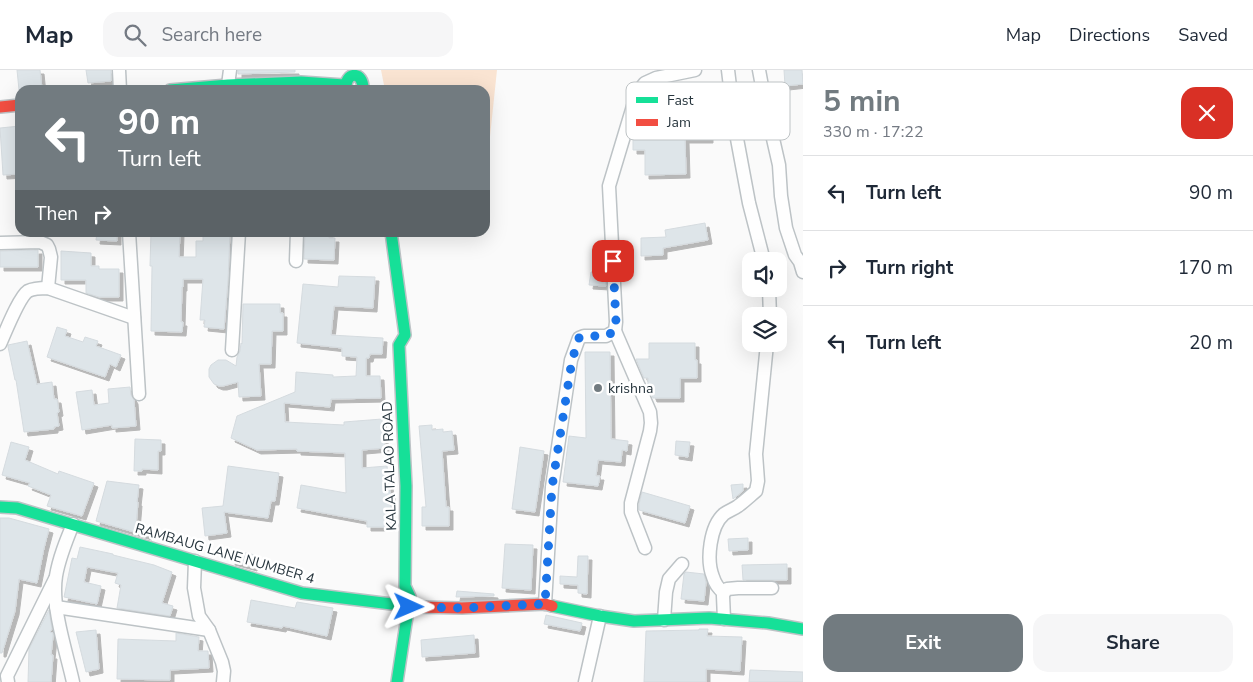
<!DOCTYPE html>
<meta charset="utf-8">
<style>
:root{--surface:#fff;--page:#f6f6f7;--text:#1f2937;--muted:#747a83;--line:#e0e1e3;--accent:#727b80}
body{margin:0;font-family:"Nunito Sans",sans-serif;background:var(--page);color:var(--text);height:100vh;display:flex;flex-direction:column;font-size:19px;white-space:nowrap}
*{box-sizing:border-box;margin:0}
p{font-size:16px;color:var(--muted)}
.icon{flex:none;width:28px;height:28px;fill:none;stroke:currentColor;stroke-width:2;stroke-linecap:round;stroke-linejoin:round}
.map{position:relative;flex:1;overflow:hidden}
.sheet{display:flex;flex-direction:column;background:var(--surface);width:450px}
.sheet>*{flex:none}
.hud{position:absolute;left:15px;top:15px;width:475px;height:152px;border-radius:15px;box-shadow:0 5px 20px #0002;background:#727b80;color:#fff;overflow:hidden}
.buttons{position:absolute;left:742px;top:182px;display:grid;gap:10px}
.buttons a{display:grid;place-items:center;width:45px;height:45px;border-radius:10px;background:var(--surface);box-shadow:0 5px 20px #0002;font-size:25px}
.pin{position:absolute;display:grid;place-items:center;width:42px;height:42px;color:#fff;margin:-21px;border-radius:10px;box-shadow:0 2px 8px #0006}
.me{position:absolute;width:55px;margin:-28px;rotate:91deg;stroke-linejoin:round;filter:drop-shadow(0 0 4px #0008)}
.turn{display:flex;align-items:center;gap:18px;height:105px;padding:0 20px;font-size:22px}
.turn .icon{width:65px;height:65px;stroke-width:2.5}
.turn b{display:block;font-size:35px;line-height:42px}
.then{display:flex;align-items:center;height:48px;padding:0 20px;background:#0003;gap:10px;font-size:19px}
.round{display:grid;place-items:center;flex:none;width:52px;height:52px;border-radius:15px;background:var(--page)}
.head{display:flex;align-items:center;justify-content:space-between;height:85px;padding:0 20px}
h1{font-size:30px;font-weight:700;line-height:38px;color:var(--accent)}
.primary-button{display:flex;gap:10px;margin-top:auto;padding:10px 20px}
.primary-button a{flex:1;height:58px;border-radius:15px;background:var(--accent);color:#fff;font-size:20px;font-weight:700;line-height:58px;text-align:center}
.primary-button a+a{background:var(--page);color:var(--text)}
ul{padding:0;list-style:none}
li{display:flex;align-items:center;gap:15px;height:75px;padding:0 20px;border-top:1px solid var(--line)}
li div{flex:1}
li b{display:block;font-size:19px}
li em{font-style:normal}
header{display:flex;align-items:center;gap:30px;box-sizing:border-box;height:70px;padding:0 25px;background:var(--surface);border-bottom:1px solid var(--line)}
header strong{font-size:24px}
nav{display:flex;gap:28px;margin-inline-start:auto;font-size:18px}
.search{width:350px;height:45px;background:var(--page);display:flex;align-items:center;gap:12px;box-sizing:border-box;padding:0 18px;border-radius:15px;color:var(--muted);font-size:19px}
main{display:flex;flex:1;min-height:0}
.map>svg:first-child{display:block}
</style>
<header>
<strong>Map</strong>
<div class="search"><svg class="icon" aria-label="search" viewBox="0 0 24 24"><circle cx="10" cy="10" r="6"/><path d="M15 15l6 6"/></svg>Search here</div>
<nav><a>Map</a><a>Directions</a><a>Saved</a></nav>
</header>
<main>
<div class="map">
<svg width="803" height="612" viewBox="0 0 803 612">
<defs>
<filter id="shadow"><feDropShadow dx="4" dy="4" stdDeviation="0" flood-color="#0004"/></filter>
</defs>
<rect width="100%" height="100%" fill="#fafafa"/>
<!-- green -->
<path fill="#fae4d2" d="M381,0h116l-10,95h-2v-75h-100z"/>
<!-- building -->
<g fill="#dee5e9" stroke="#d5dbdf" filter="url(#shadow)">
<path d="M17,0h23l2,19 -23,1z"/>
<path d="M86,0h25v11l-23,2z"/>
<path d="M238,0h57v2l-57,2z"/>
<path d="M784,0h18l1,14 -18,2z"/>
<path d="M648,22h37l1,26h23v21h-24l1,35 -41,1v-25h-12v-14l5,-19h6v-19z"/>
<path d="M20,56v48l-17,1 -3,-47z"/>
<path d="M705,153l3,17 -45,8v7l-22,1v-18l25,-1 -1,-7z"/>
<path d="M97,162h20v9l-21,-1z"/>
<path d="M151,162h29l-1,25h17v-16h7v-9h27l-2,48 -4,49 -20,-2 1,-7h-5l3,-41h-20v8h-1l-1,35h2l-1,10 -31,-1 1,-65h-2z"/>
<path d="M305,162h24v6h6l-1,22 -30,-1z"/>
<path d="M38,180v17h-38v-16z"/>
<path d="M61,181l30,2v13h8v3h20v28h-20l-13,-4v-13h-25z"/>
<path d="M591,202l14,1 1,13 -17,-1z"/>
<path d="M339,206l36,1 -2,31 -39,-2 -3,29 52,3 -1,16h-12l-1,4h-3v18h14l1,22 -50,1 -1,8 -46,-4 1,19 59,3v-3l38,-3 3,29 -23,2v18l25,-2 3,27h1v34h-24v-6l-70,-13 4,-23 45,8 -1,-40 -48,-2v-2l-40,1 -26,-12 6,-22 58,-24 1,-20 37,3v2l23,-1 1,-19 -15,-1v-8l-45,-5 6,-59 35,3z"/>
<path d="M243,234h37v9h3v18h-11l-1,33h-12l2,32 -22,1 -1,-15 -15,4h-4l-5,-2 -5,-7v-8l2,-4 7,-5h8l10,6 1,-9 3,-6 1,-8 1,1z"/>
<path d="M57,257l10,3 -2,6 18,6 2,-5 13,4 -2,5 25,9 -5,12 -6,-3 -5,13 -58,-20z"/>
<path d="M27,271l10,44v-1l15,-2 2,17h3l2,13 -2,1 2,13 -5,1v2l-30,3 -8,-52h-1l-7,-33v-2z"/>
<path d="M649,273h46v17h2v18h-17v20h-27l-5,-12v-8h-4l-8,-19h13z"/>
<path d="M585,282h25l1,87 17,2 -1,10 -5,-1 -1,12 -23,-2 -2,16h4l-2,10 -35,-4 6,-46 17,2z"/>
<path d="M130,317l1,8 3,5 2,26 -24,2v-3l-30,5 -6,-38 16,-2 2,15 15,-2 -1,-14z"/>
<path d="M432,355v5l11,-1v3l9,-1 2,19 -12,1 4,56h3v19h-27v-19h4l-7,-81z"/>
<path d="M135,369l26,1v11h-3v19l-16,-1v2h-8z"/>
<path d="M676,371l14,1 -2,15 -13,-2z"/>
<path d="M11,372l18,5 -4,13 33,14 1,-3 35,12 -12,33 -35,-10 4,-11 -23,-9 2,-3 -28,-8z"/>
<path d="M520,377l24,4 -9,61 -23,-3z"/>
<path d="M228,396l51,7 -4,28h-4l-3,17 -44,-6 3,21 -22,3 -3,-28 21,-2z"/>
<path d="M107,411l32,4 -2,17h1l-2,24 13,4 -1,6 -52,-15z"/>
<path d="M743,414v7l-10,8 -2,-14z"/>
<path d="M642,422l48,14 -5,17 -46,-13v-6z"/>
<path d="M0,448h9l40,11 -5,19 -7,35 -18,-4 -4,32 -13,42h-2z"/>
<path d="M748,468v12l-19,1 -1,-12z"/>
<path d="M505,474l28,1 -2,45 -29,-2z"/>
<path d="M80,477l33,7v1l41,10 18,7 -10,31 11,3 -3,10 -53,-8 4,-23 -6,-2 3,-10 -31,-6 -3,15 17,4 -4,18 -33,-7 8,-39 5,1z"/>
<path d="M233,480l22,5 -2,12 -22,-6z"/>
<path d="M578,486h10l-1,38 -9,-1v-8l-18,-1v-8l17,1z"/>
<path d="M787,494v16h-44l-1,-15z"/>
<path d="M686,502l18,2 2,8 -2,19 -23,-2 3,-25z"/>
<path d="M457,521l37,3v2l-38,1z"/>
<path d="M251,530l44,8 2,-6 36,6 -6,28 -44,-10 -1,2 -35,-6z"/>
<path d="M49,540l3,19 -2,3 3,1v3l-2,19h2l-2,27h-23l1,-33z"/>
<path d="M546,545l36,8 -2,8 -36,-7z"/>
<path d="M699,559h9l-1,7 35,1 -2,34 -34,-2v13h-62l2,-51 53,-1z"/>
<path d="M96,560l3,39 -13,3 -10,-40z"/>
<path d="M176,563l23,4 -1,14h10l1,17 -39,2v10l-53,-1 1,-40 58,2z"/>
<path d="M474,565l1,18 -53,4 -1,-17z"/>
<path d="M750,600l53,2v10h-54z"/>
</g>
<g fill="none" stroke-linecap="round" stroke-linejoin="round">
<!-- street casing -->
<g stroke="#bdc3c6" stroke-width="15">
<g id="street">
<path d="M119,0l1,20"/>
<path d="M728,0l7,58 14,75 15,58"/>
<path d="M759,0l7,38 13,57 2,31 5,32 9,27 5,7 3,10"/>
<path d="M228,15l2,-15"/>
<path d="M129,162l10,162"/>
<path d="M0,173l40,-1 7,3 2,4 2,8 -3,31"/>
<path d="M296,191l1,-29"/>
<path d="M769,219l1,27"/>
<path d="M615,261l35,81 1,11 -1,8 -19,72v9l14,36"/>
<path d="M0,274c5,-11 19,-47 28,-53 6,-3 14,-3 20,-3l86,30"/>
<path d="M232,280l7,-118"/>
<path d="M73,454c-7,17 -14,34 -17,52 -5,31 10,74 17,106"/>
<path d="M195,491l-1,27 5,28 10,14 13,32 2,9 -1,11"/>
<path d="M724,523c-5,-4 -9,-9 -11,-16 -7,-17 -3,-51 11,-63 4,-3 10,-5 14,-8 7,-5 12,-10 18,-15l2,-10 -2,-27 11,-110"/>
<path d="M545,534l7,-117 19,-127 8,-22 5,-2h22l9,-5 1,-9 -7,-136 28,-93 8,-10 11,-5 39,-8"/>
<path d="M56,537l153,23"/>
<path d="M724,549l-1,-23 1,-4 3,-3 11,-1h34"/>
<path d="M664,550l2,-28 3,-13 13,-15"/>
<path d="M8,612l-1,-6 48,-97"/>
<path d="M585,612l15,-66"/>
</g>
</g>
<!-- fast casing -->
<g stroke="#bdc3c6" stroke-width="14">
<g id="fast">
<path d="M170,20l58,-5 73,-3 43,3"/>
<path d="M346,20c-2,-19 18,-20 17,0"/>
<path d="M391,162l14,103 -6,10 7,141 -1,100 5,11 -13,85"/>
<path d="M0,437l17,1 285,85 114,14"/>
<path d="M552,536l48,10 34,5 75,-3 59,5 35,6"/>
</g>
</g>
<!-- jam casing -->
<g stroke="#bdc3c6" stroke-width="14">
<g id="jam">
<path d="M0,37l20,-2"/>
<path d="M416,537l46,1 83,-4 7,2"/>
</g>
</g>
<!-- street -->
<use href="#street" stroke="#fefefe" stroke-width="12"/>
<!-- fast -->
<use href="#fast" stroke="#16e098" stroke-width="11"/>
<!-- jam -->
<use href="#jam" stroke="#f24e42" stroke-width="11"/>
</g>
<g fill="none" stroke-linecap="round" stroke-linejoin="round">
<!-- route -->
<path stroke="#1a73e8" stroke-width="9" stroke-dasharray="0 16.2" d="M409,537l53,1 83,-4 7,-117 20,-127 7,-22 5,-2h22l9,-5 1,-9 -3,-61"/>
</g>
<!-- markers -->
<circle fill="#727b80" stroke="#fff" stroke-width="2" cx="598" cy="318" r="5"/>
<g text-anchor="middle" stroke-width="5" stroke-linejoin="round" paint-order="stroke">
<!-- poi labels -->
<g font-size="14" fill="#28363e" stroke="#fff" text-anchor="start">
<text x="608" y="323">krishna</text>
</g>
<!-- street labels -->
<g font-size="14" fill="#28363e" stroke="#fff">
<text transform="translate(389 396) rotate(-92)" y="5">KALA TALAO ROAD</text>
<text transform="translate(225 483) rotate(16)" y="5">RAMBAUG LANE NUMBER 4</text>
</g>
</g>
<!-- legend -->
<rect x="626" y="12" width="164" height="58" rx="8" fill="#fff" stroke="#bec3c5" stroke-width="1"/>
<rect x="636" y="27" width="22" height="6" fill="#16e098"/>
<rect x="636" y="49" width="22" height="7" fill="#f24e42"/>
<g font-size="14" fill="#28363e">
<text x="667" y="35">Fast</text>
<text x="667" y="57">Jam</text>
</g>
</svg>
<div class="buttons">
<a><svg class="icon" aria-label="sound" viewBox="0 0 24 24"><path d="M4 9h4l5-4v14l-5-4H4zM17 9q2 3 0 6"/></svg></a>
<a><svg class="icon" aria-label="layers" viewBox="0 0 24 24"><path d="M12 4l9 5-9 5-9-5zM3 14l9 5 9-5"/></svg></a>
</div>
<div class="pin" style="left:613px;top:191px;background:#d93025"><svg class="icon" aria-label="arrive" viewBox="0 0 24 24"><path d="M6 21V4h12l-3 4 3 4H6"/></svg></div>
<svg class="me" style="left:409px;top:537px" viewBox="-20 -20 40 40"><path d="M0-17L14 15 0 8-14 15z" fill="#1a73e8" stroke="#fff" stroke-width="4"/></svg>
<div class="hud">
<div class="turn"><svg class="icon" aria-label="left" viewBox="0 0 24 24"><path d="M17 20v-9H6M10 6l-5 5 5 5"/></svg><div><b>90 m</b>Turn left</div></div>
<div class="then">Then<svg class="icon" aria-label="right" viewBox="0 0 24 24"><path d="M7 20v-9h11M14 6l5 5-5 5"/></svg></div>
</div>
</div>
<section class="sheet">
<div class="head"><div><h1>5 min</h1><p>330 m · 17:22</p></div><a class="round" style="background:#d93025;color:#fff"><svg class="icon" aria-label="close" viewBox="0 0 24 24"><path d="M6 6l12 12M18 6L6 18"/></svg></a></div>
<ul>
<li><svg class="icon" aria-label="left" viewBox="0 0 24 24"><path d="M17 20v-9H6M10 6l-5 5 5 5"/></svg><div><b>Turn left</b></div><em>90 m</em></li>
<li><svg class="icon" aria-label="right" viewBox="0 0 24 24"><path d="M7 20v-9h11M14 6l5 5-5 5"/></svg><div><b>Turn right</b></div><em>170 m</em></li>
<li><svg class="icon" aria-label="left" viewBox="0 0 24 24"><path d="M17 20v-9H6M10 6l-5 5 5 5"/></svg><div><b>Turn left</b></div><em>20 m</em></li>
</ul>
<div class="primary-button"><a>Exit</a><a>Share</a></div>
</section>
</main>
